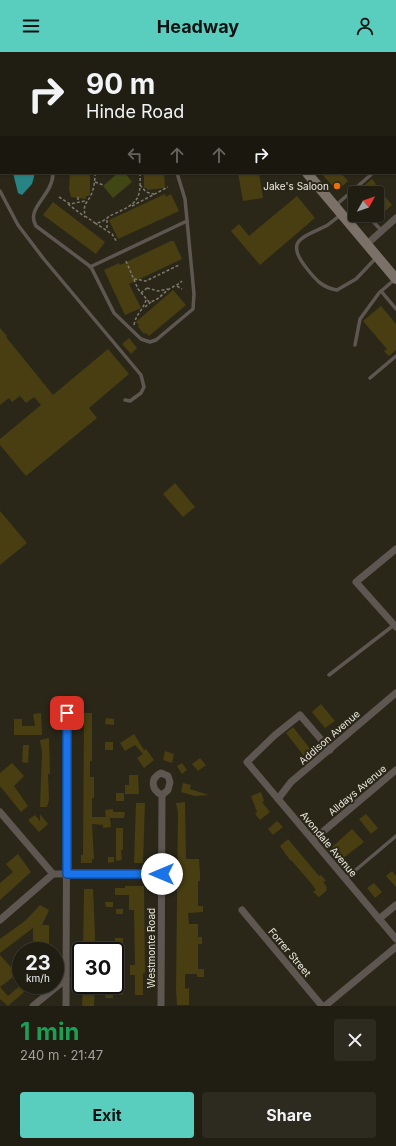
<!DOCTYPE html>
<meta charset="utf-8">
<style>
:root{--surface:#201d12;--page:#2d2a20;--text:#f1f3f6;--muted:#a2a29f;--line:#3d3b32;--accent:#59cebe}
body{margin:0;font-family:Inter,sans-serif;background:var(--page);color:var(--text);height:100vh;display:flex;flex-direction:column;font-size:15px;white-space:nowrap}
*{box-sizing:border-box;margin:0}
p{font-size:13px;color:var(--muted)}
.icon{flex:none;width:22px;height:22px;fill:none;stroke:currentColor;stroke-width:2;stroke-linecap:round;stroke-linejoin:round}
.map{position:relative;height:954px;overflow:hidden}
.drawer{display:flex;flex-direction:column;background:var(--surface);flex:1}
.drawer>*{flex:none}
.top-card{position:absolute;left:0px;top:0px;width:396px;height:122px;box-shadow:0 1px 3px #0004,0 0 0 1px var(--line);background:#201d12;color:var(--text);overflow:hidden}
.needle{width:26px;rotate:50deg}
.fabs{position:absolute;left:348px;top:134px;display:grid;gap:8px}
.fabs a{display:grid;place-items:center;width:36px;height:36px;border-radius:4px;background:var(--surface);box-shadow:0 1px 3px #0004,0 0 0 1px var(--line);font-size:20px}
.speed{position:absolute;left:12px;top:890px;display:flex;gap:8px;font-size:20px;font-weight:700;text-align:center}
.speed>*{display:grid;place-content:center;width:52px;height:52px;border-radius:50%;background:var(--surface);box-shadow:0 1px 3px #0004,0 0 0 1px var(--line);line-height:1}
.speed small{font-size:10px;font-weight:400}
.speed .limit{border:2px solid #111;border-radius:6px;background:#fff;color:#111}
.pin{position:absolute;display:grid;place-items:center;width:34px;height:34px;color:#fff;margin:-17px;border-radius:8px;box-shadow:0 2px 6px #0006}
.me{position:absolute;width:44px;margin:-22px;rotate:270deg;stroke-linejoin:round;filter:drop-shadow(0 0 3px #0008)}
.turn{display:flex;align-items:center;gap:14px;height:84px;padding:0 20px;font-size:18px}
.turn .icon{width:52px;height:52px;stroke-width:2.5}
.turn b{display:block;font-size:28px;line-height:34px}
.lanes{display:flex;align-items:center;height:38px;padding:0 20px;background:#0003;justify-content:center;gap:20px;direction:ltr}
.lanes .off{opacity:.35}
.round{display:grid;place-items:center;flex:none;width:42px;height:42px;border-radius:4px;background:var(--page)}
.summary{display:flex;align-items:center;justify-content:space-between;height:68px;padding:0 20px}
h1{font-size:24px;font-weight:700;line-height:30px;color:#1e9e55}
.action{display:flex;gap:8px;margin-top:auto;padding:8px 20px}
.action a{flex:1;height:46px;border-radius:4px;background:var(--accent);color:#111;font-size:16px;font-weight:700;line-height:46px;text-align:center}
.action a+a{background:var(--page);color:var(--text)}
header{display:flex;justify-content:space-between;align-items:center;height:52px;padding:0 20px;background:var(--accent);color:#111;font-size:18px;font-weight:700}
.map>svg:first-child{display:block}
</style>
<header><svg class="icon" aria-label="menu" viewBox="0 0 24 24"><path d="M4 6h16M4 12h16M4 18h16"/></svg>Headway<svg class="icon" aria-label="person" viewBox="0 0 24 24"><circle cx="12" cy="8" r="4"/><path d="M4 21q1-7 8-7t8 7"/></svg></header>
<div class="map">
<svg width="396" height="954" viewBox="0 0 396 954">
<rect width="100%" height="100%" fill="#2a2718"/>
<!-- green -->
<path fill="#404715" d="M118,121h7l7,9 -19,16 -10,-12z"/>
<!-- water -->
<path fill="#278384" d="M13,121h22l-3,11 -10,11 -4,-2z"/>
<!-- building -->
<g fill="#483e12">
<path d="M70,121h18l2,3v17l-1,3h-3v3l-15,-2 -2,-8z"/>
<path d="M144,121h20l1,15 -18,2v-2h-3z"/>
<path d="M238,121h21l4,25 -20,3z"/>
<path d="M321,121h20l7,8 -11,10z"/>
<path d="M372,127l4,5 -10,9h-11z"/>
<path d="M377,135l15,18 -7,6 -8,-9z"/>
<path d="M165,142l1,3 5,-3 8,17 -61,28 -9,-19z"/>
<path d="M297,144l18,22 -55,47 -29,-34 8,-7 10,12z"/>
<path d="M53,150l52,40 -9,12 -53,-39z"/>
<path d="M171,189h3l8,18 -53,25 12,24 -16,7 -21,-45 15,-7 1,2z"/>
<path d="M173,238l13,15 -37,31 -3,-3 -2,1 -6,-7 1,-2 -3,-3z"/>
<path d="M381,254l15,18v26l-7,6 -5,-5 3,-2 -24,-28z"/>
<path d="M0,276l7,8 -1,1 47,58 55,-46 21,25 -40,34 8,10 -71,58 -26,-31v-6l41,-34 -7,-8 -8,6 -6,-7 -8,6 -3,-4 -9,7z"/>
<path d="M129,286l8,10 -6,6 -9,-10z"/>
<path d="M175,431l20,24 -12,10 -20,-23z"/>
<path d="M0,459l27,32 -27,22z"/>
<path d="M321,652l14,17 -10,7 -13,-16z"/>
<path d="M41,661l1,22h-28v-16h8v7h13l-2,-12z"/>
<path d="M84,661h8v48h-2v16h4v21h-2v19h14l-1,-7 8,-1v3h12l-1,6h-14l1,9 -8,1v-3l-11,-1 2,35h-2v4h-11v-8h2z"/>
<path d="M106,666l8,1v6l-9,-1z"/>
<path d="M293,675l22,28 -7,6 -22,-28z"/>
<path d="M134,682l10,16 2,-1 8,11 -10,8 -7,-10 6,-4 -8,-9 -10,6 -5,-8z"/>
<path d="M49,686l1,36h-2l1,26 -2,7h-7l2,-55 -2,-12z"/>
<rect x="105" y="690" width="8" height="8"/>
<path d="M23,693h6l-1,18 -6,-1z"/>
<path d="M165,699l9,3 -2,9 -9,-3z"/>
<path d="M200,706l6,7 -8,6 -6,-7z"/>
<path d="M12,711l12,13 -10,10 14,20 -7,6 -21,-26v-13z"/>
<path d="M182,711l5,7 -5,4 -5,-8z"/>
<path d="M129,723h9l1,19h-14v-9h4z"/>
<path d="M183,731l8,2 -1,4 19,6 -14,1 -14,-4z"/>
<path d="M261,740l3,9 -2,1 8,10 -10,8 -5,-6 2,-2 -6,-16z"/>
<rect x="116" y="741" width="8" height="8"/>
<path d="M185,750l1,57h13l1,14v8h-2v25h5v6l-15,1 1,11h9v13h4v7h-4v25h6v8h-7v-3h-12v15l4,-1v17h-12l-1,-16 2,-177 -2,-9z"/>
<path d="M136,751h9l-2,60h-9z"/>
<path d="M40,762l8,10 -9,8 -11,-12 7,-5 5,6z"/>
<path d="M366,762l12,14 -7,6 -12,-15z"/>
<path d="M277,769l6,6 -10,8 -5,-6z"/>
<path d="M116,776h7v22h-2l1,10 -6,1z"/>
<path d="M352,777l12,13 -22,17 -10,-12z"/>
<path d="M288,787l31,37 2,-1 5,6 -3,1 4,5 -1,2 1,1 -8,7 -6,-5 3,-2 -5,-7 -20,-23h-1l-10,-14z"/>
<path d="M18,802l13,18 -31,28v-17l13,-11 -7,-8z"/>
<path d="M108,805h6v5l-6,1z"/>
<path d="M392,819l4,5v11l-10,-11z"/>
<path d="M374,831l8,9 -7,6 -8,-10z"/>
<path d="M125,834h19l1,87h-2v22h-8v-20h-5v-10h5l-1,-55h-5v-15h-14v-7h10z"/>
<path d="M84,837h9l2,45v12h-3v5h-9z"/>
<path d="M105,850h8v5h-7z"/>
<path d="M40,853l9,5 -7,15h7v26h-9l1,-9 -8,-1v-13l-33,25v-14l26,-19z"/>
<rect x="116" y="857" width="7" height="5"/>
<rect x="115" y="886" width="8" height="24"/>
<path d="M0,903l17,19 -17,13 8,9 13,-11h11l-24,21 -8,-7z"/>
<path d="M115,921h8v22h-10v3h-8l1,-13h9z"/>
<path d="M83,934l12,1 -1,19h-12z"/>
</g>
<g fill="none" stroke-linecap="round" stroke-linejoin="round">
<!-- path -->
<g stroke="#7d7a6d" stroke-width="1.5" stroke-dasharray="3 2" stroke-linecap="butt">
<path d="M95,121c0,7 -1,16 -4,22 -5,10 -8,8 -6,21l10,7c11,-1 11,-6 19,-9 24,-11 27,-14 26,-41"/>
<path d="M95,130l8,3"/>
<path d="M140,133l6,7 8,2"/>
<path d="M59,145l11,7 15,-3"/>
<path d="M78,145v6"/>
<path d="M68,152l17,13"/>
<path d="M132,154l36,-19"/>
<path d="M107,168v10"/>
<path d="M95,171l17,11 5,8"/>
<path d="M126,209l12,28 11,13c10,-1 14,-10 22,-14 5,-3 7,-3 11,-7"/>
<path d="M134,227l12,2 33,-16"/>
<path d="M177,234l5,3"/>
<path d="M147,236l11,3 10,-2"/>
<path d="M141,241l6,-5"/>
<path d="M145,255l6,-5"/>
<path d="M134,273c2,-11 9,-15 12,-25"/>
</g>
<!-- service -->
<g stroke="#5d5651" stroke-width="3.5">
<path d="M161,0v1"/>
<path d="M127,1l1,-1"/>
<path d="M362,1l2,-1"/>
<path d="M395,102l1,-1"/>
<path d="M53,121c0,23 -28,35 -17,53l55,41 23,46 27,26 9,3 6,-2 37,-31 1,-15 -9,-95 -8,-26"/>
<path d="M0,139l18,34 25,33 98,117 3,12 -3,6 -11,8 -5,-1"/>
<path d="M349,143l6,7"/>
<path d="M336,153l37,-32"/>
<path d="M341,163c-5,3 -10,8 -15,11 -25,12 -42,15 -18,44 8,10 15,18 29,20l19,-11 20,-21"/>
<path d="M367,163l14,15"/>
<path d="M90,215l97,-46"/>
<path d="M381,239l15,18"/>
<path d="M355,293l5,-26 19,-26 16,-14"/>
<path d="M370,326l26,-22"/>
<path d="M329,623l65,-50"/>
<path d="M345,827l51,-43"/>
</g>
<!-- minor -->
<g stroke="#5d5651" stroke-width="7">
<path d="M290,1l1,-1"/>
<path d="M395,36l1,-1"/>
<path d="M367,192l29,-26"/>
<path d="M396,497l-40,33 40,45"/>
<path d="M330,698l-30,-35 -25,20 -28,27 149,177"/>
<path d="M161,721l7,3 2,6 -2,8 -6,5c-11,-5 -12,-17 -1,-22z"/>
<path d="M278,747l13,-17 105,-89"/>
<path d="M0,760l53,62h109"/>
<path d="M313,788l83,-70"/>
<path d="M242,858l80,96"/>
<path d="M379,867l17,-14"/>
<path d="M0,868l53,-46"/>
<path d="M33,954l33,-27"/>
<path d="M66,954l1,-293"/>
<path d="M161,954l1,-211"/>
<path d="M325,954l71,-59"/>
</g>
<!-- tertiary -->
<g stroke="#5d5651" stroke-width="9">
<path d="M57,1l1,-1"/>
<path d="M0,100l1,-1"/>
</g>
<!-- secondary -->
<g stroke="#7b7169" stroke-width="10">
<path d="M201,0l1,1"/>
<path d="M216,0l1,1"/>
<path d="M307,121l89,106"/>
</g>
</g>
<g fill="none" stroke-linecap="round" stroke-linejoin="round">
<!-- route casing -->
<g stroke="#114b97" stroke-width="10">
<path id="route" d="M67,661v161h95"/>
</g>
<!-- route -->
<use href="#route" stroke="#1a73e8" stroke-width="7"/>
</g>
<!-- markers -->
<circle fill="#e8710a" stroke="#2a2718" stroke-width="1.5" cx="337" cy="134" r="4"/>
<g text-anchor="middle" stroke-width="4" stroke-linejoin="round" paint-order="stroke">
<!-- poi labels -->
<g font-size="10" fill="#eeece2" stroke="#2a2718" text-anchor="end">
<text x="329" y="138">Jake's Saloon</text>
</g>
<!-- street labels -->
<g font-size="10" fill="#eeece2" stroke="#2a2718">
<text transform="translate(329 685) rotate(-41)" y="4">Addison Avenue</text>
<text transform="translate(357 738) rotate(-40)" y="4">Alldays Avenue</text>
<text transform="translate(329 792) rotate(50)" y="4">Avondale Avenue</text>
<text transform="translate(151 896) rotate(-90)" y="4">Westmonte Road</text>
<text transform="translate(290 900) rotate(50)" y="4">Forrer Street</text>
</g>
</g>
</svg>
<div class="fabs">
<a><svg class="needle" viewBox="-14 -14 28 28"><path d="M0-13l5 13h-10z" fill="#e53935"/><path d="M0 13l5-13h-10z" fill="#a2a29f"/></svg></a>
</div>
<div class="speed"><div>23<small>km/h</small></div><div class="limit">30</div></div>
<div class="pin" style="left:67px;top:661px;background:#d93025"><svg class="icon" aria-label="arrive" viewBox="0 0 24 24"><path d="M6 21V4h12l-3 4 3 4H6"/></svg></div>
<svg class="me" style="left:162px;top:822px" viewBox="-20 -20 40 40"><circle r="19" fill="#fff"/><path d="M0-13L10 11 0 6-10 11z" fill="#1a73e8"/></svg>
<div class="top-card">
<div class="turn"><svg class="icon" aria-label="right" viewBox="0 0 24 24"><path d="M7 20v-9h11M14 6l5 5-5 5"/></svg><div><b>90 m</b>Hinde Road</div></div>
<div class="lanes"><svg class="icon off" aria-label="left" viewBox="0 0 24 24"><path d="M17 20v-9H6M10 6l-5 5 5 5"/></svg><svg class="icon off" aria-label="ahead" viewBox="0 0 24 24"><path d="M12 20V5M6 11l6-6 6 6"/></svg><svg class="icon off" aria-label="ahead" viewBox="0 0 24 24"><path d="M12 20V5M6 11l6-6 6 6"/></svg><svg class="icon" aria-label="right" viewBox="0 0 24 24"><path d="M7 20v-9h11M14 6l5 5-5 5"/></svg></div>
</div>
</div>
<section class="drawer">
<div class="summary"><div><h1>1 min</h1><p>240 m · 21:47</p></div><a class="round"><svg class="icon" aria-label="close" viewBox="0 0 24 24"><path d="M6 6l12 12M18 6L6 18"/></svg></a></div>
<div class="action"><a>Exit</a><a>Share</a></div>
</section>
